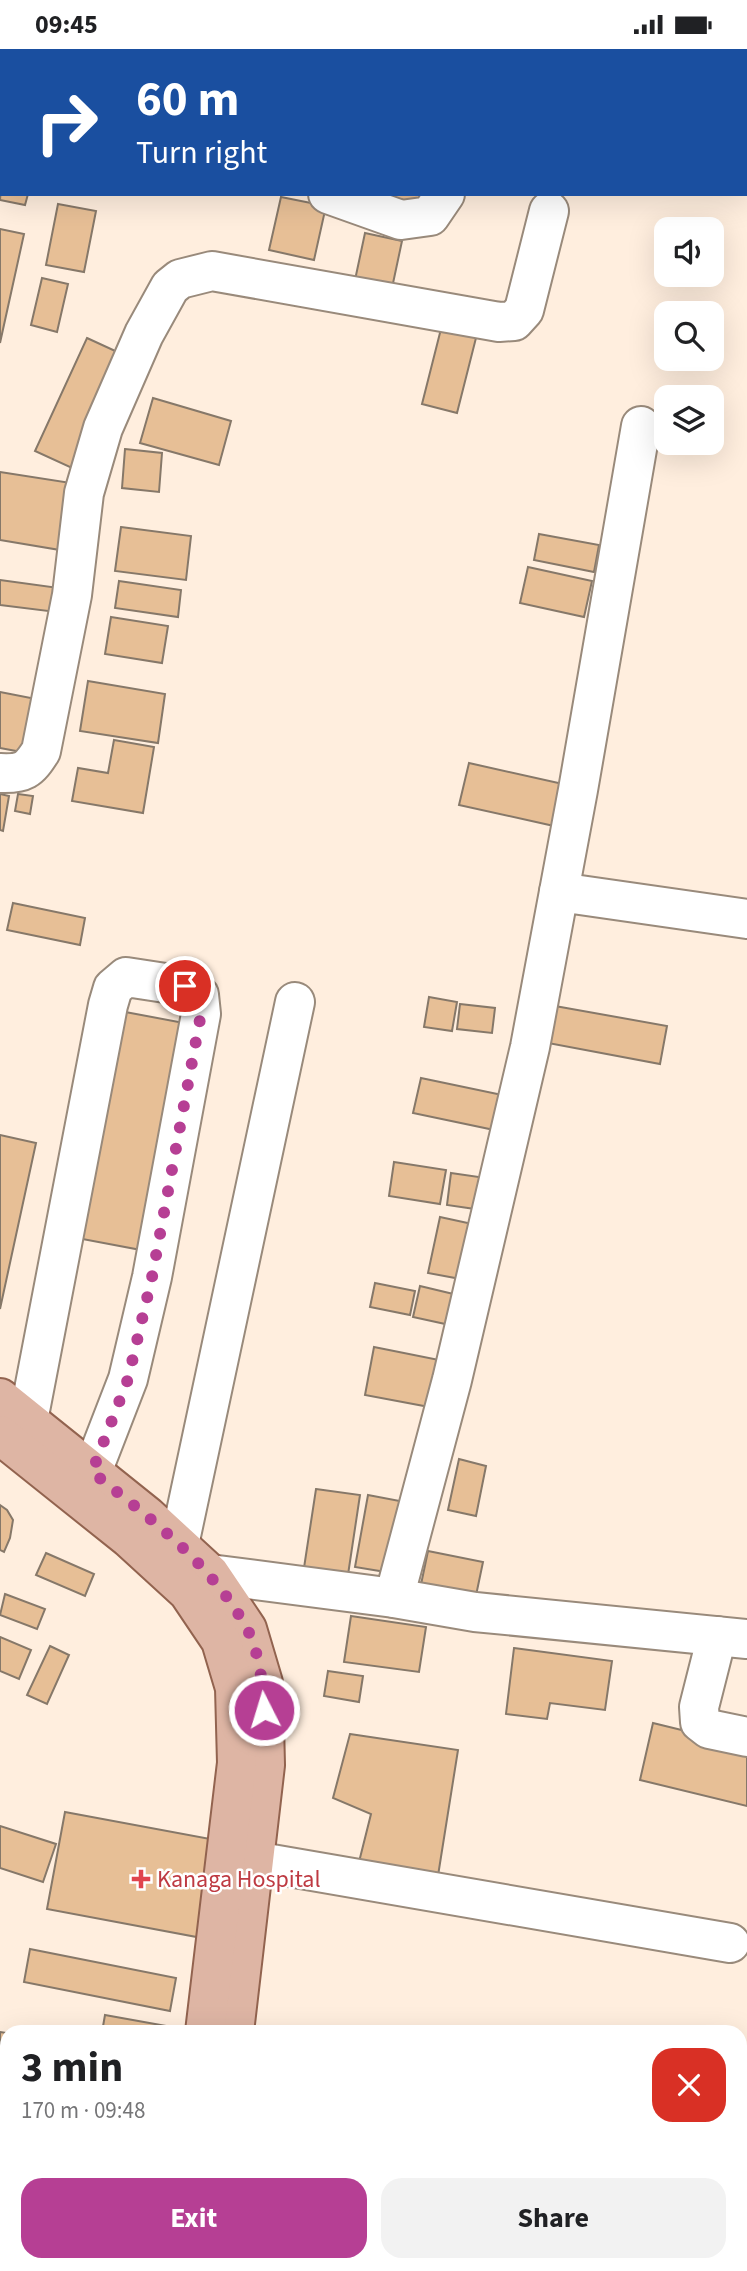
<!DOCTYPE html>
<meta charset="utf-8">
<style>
:root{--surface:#fff;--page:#f2f2f2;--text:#202124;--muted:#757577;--accent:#b63f94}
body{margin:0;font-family:"Source Sans 3",sans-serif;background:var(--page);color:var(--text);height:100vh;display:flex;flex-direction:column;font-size:26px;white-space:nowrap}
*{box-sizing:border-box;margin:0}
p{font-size:23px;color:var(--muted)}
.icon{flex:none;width:38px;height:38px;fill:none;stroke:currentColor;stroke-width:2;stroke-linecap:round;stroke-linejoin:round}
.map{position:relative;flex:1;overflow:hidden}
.panel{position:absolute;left:0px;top:1976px;width:747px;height:247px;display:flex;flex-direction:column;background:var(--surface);border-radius:21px 21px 0 0;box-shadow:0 7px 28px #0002}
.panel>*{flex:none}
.banner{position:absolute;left:0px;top:0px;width:747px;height:147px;box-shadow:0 7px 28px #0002;background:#1a4fa0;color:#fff;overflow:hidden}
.buttons{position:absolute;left:654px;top:168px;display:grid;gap:14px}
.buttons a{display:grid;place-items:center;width:70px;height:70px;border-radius:14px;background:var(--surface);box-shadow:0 7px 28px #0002;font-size:35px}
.pin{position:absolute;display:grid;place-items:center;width:60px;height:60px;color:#fff;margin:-30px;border:4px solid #fff;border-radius:50%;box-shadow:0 2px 7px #0007}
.me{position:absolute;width:77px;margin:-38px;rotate:355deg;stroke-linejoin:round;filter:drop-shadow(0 0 5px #0008)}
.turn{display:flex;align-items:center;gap:24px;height:147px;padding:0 21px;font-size:32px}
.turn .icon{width:91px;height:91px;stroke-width:2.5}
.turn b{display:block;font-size:49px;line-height:60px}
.round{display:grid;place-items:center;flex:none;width:74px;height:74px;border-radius:21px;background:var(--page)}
.head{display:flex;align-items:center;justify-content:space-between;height:119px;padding:0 21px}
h1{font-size:42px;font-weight:700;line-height:52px}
.button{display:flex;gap:14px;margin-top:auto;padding:14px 21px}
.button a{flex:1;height:80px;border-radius:21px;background:var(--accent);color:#fff;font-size:28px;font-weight:700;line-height:80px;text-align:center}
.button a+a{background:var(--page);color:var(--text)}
.status{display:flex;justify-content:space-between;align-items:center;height:49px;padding:0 35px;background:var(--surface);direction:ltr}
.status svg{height:19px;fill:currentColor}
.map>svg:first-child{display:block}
</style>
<div class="status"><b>09:45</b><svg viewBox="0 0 49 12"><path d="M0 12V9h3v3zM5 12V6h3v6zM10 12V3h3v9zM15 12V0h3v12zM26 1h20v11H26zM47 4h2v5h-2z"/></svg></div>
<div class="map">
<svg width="747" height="2222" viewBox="0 0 747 2222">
<rect width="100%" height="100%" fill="#ffeede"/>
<!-- building -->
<g fill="#e7bf96" stroke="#867869" stroke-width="2">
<path d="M48,0h36v2z"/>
<path d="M111,0h48l7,1 -56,1z"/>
<path d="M421,0h30l-30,2z"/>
<path d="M2,126v19h26l-3,11 -25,-5z"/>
<path d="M386,145h45l-2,12 -43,-10z"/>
<path d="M281,148l45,9 -12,54 -45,-10z"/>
<path d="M58,155l38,7 -12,61 -38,-7z"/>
<path d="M0,180l24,5 -24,109z"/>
<path d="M365,184l37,8 -10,47 -37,-8z"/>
<path d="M42,229l26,6 -11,48 -26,-7z"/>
<path d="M443,272l35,9 -21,83 -35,-9z"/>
<path d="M87,289l37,17 -52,113 -37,-17z"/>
<path d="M153,349l78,23 -12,44 -79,-22z"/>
<path d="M125,400l37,4 -3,39 -37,-4z"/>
<path d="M0,423l71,11 -11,67 -60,-10z"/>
<path d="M121,478l70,9 -5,44 -71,-9z"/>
<path d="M539,485l60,11 -5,27 -60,-12z"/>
<path d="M528,518l64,14 -8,36 -64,-14z"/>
<path d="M0,531l59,8 -3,24 -56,-7z"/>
<path d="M119,532l62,9 -3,27 -63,-9z"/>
<path d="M111,568l57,9 -6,37 -57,-9z"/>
<path d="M88,632l77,13 -7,49 -78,-12z"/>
<path d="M0,643l36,7 -9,54 -27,-5z"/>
<path d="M114,691l40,7 -11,66 -71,-12 6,-33 30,5z"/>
<path d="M469,714l94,21 -9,42 -95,-21z"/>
<path d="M0,745l9,2 -6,35 -3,-1z"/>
<path d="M18,745l15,2 -3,18 -15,-3z"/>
<path d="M13,854l72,15 -5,27 -73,-15z"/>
<path d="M429,948l28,5 -5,29 -28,-4z"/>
<path d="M460,955l35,4 -3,25 -35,-4z"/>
<path d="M555,957l112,20 -7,38 -112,-21z"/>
<path d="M120,962l64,12 -43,227 -64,-12z"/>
<path d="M421,1029l86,18 -8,35 -86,-18z"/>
<path d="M0,1086l36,8 -36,166z"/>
<path d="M394,1113l52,8 -6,34 -51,-8z"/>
<path d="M451,1124l35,5 -4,32 -35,-5z"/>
<path d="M440,1168l37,8 -11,55 -38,-7z"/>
<path d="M375,1234l40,8 -5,24 -40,-8z"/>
<path d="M420,1237l46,11 -7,30 -46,-10z"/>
<path d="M374,1298l75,15 -9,47 -75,-14z"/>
<path d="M459,1410l27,7 -10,50 -28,-6z"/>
<path d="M316,1440l44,6 -14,93 -44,-7z"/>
<path d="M368,1446l37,7 -13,71 -37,-6z"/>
<path d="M0,1456l7,5 6,10 -3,18 -6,14 -4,-2z"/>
<path d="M428,1502l55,11 -9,43 -55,-11z"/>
<path d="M46,1504l48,21 -9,22 -49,-21z"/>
<path d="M5,1545l40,15 -8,20 -37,-14z"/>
<path d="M351,1567l75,11 -7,45 -75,-10z"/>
<path d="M0,1588l31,13 -12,29 -19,-8z"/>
<path d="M50,1597l19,9 -22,49 -20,-9z"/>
<path d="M514,1599l98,13 -7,49 -55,-7 -3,16 -41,-5z"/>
<path d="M328,1622l35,5 -4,26 -35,-6z"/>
<path d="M653,1674l94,23v60l-107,-26z"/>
<path d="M350,1685l108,16 -21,132 -79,-16 13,-52 -38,-16z"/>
<path d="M65,1763l156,29 -19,97 -155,-29z"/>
<path d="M0,1777l56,18 -13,38 -43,-14z"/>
<path d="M30,1900l146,29 -6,33 -146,-29z"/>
<path d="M105,1966l89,16 -92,1z"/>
<path d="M0,1983l7,1v93l-7,-1z"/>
<path d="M747,2079v23l-5,-1z"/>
<path d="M740,2114l7,1v25l-7,23z"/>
<path d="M747,2156v22l-6,-1z"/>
<path d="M345,2216h45l-1,6h-45z"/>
</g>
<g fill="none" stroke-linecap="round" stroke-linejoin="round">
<!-- minor casing -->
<g stroke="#998a7b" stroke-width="42">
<g id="minor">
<path d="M181,2l1,-2"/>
<path d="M484,2v-2"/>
<path d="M0,53l2,1"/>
<path d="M328,145l73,26 29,-4 15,-22"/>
<path d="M0,724c24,1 29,-3 41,-22l31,-156 12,-102 19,-65 41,-94 26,-47 10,-8 32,-8 287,51 15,-1 10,-11 25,-99"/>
<path d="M559,843l188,27"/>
<path d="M28,1372l80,-416 5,-17 13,-11 59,9 14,9 2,19 -49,263 -24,102 -36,93"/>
<path d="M179,1496l116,-543"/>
<path d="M210,1525l184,24 81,14 272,27"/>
<path d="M394,1549l58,-218 78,-333 48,-257 63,-364"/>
<path d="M717,1587l-18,71 1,15 9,7 38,8"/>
<path d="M254,1812l476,82"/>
<path d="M473,2222l2,-6"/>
</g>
</g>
<!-- major casing -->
<g stroke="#92634f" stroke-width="42">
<g id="major">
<path d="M0,1349l147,118 63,58 37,55 16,54 2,82 -31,267"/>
<path d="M0,1386l129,103 59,54 33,49 14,47 2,75 -32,269"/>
<path d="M177,2222l1,-6"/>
<path d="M206,2222l1,-6"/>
</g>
</g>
<!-- minor -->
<use href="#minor" stroke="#fff" stroke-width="38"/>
<!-- major -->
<use href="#major" stroke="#deb5a4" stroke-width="38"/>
</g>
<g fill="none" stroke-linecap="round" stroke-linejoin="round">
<!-- route -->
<path stroke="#b63f94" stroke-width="12" stroke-dasharray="0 21.6" d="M185,937l14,9 2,19 -49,263 -24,102 -36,93c56,45 118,90 154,155 13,23 17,57 18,83"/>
</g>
<!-- markers -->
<path fill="#e0444e" stroke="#fff" stroke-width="2.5" d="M137.5 1819.5h7v7h7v7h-7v7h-7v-7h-7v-7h7z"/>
<g text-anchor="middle" stroke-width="5" stroke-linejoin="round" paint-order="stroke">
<!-- health labels -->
<g font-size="24" fill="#be3a42" stroke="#fff" text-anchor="start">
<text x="157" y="1838">Kanaga Hospital</text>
</g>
</g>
</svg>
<div class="buttons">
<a><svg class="icon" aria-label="sound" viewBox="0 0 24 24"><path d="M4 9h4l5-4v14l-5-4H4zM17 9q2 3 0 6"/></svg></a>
<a><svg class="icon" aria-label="search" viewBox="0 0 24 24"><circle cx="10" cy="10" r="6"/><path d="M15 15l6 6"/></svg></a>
<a><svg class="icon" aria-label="layers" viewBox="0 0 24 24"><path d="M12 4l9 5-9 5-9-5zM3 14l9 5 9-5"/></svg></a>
</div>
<div class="pin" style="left:185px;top:937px;background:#d93025"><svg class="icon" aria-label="arrive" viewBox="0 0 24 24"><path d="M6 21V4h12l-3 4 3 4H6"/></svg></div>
<svg class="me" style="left:264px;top:1661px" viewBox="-20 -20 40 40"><circle r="17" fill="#b63f94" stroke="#fff" stroke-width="3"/><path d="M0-11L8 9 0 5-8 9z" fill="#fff"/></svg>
<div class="banner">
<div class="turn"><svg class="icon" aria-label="right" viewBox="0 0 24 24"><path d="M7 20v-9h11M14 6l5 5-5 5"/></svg><div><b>60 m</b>Turn right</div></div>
</div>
<section class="panel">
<div class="head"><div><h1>3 min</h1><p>170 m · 09:48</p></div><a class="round" style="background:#d93025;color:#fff"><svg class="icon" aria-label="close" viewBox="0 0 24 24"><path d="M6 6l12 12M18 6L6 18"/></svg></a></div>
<div class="button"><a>Exit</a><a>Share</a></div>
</section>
</div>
